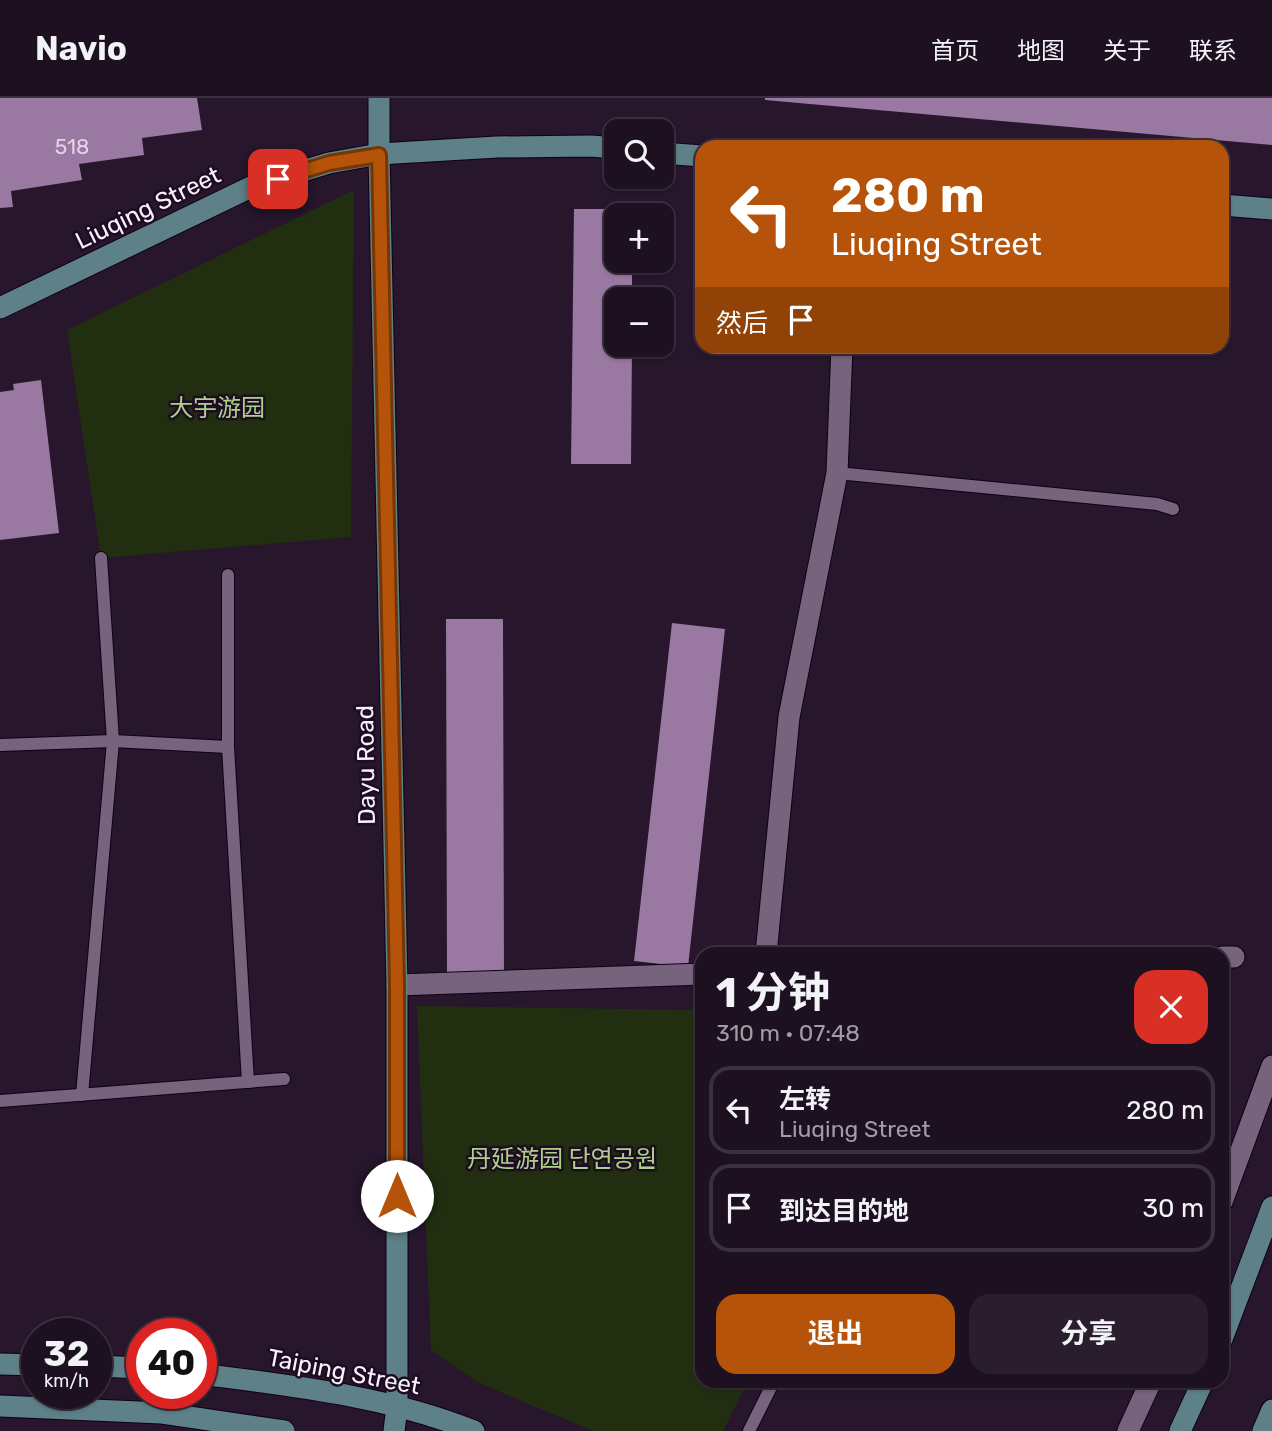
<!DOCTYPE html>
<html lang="zh">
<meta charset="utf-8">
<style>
:root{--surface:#1d1021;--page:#2a1e2e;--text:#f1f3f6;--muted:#a09da5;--line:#3b303f;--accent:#b45309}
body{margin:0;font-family:Rubik,"Noto Sans SC","Noto Sans KR",sans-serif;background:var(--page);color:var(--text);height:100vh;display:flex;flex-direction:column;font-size:26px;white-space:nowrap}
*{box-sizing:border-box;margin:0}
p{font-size:23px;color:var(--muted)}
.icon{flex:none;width:38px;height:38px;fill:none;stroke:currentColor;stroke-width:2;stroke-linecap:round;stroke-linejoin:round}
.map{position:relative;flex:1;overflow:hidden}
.side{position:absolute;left:695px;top:849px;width:534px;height:441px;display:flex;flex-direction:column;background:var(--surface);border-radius:21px;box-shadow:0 2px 5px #0004,0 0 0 2px var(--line)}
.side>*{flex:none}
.top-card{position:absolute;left:695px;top:42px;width:534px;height:214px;border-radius:21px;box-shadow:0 2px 5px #0004,0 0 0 2px var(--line);background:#b45309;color:#fff;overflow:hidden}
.tools{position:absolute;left:604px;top:21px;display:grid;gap:14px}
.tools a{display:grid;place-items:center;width:70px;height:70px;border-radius:14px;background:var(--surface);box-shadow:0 2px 5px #0004,0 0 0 2px var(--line);font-size:35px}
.speed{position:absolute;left:21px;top:1220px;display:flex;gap:14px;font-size:35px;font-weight:700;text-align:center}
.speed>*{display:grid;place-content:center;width:91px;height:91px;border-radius:50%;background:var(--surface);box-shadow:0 2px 5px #0004,0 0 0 2px var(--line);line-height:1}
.speed small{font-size:18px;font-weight:400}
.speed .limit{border:10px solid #d22;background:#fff;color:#111}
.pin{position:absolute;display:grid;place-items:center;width:60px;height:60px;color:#fff;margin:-30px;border-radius:14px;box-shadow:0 4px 10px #0006}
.me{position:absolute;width:77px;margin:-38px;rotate:0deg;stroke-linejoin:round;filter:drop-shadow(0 0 5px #0008)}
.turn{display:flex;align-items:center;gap:24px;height:147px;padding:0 21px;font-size:32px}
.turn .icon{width:91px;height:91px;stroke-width:2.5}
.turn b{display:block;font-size:49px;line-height:60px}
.then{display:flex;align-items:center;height:66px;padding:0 21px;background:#0003;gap:14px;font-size:26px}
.round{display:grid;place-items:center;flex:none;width:74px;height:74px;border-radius:21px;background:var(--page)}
.head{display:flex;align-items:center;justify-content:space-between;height:119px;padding:0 21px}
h1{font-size:42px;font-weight:700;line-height:52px}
.primary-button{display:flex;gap:14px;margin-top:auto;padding:14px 21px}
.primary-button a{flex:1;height:80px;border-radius:21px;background:var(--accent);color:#fff;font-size:28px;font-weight:700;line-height:80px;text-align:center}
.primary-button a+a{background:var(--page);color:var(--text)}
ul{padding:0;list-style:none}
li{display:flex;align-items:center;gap:21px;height:88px;margin:0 14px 10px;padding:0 7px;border:4px solid var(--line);border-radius:21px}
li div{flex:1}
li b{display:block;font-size:26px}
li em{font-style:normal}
header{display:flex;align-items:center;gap:42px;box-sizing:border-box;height:98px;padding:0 35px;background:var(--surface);border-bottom:2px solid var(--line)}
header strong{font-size:33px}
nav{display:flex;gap:38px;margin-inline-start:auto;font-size:24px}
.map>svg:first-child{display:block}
</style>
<header>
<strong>Navio</strong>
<nav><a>首页</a><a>地图</a><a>关于</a><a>联系</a></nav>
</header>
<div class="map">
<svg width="1272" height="1333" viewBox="0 0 1272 1333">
<rect width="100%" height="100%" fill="#27162c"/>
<!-- green -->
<g fill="#212f10">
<path d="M354,92l-3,347 -250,21 -34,-228z"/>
<path d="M417,908l285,4v371h46l-25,50h-130l-114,-48 -48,-33z"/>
</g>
<!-- building -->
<g fill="#9978a2">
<path d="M0,0h197l5,32 -60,8 2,17 -65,9 3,16 -71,11 2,16 -13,1z"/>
<path d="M765,0h507v47l-507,-45z"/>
<path d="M574,111h59v6h-17v46h16v38h-16v46h16l-1,119h-60z"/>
<path d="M41,282l18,153 -59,7v-148l14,-2 -1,-6z"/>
<path d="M446,521h57l1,355h-57z"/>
<path d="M672,525l53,6 -37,338 -54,-6z"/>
</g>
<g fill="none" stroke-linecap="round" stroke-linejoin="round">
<!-- lane casing -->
<g stroke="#0f0214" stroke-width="14">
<g id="lane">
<path d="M837,375l320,31 16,5"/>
<path d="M228,477v172l20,335"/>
<path d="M0,647l113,-4 115,6"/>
<path d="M82,997l31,-354 -12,-183"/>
<path d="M0,1003l284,-22"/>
<path d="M749,1333l25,-50"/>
</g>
</g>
<!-- street casing -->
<g stroke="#0f0214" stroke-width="23">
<g id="street">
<path d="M766,856l23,-237 48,-244 5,-127"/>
<path d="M1222,859h12"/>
<path d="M397,887l305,-11"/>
<path d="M1222,1104l50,-136"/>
<path d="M1128,1333l23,-50"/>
</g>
</g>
<!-- secondary casing -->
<g stroke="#0f0214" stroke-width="23">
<g id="secondary">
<path d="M379,0v56l18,831v422l-3,24"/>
<path d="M662,55l40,3"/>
<path d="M1222,107l50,4"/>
<path d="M0,210l253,-122 76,-23 50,-9 118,-7 94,-1 25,2"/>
<path d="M1222,1241l50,-132"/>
<path d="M0,1266l37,1"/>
<path d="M96,1268l46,2"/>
<path d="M201,1276c92,12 186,22 273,57"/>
<path d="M0,1308l162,7 122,18"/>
<path d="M1180,1333l23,-50"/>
<path d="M1263,1333l9,-21"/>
</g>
</g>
<!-- lane -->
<use href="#lane" stroke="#77637d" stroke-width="12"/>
<!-- street -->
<use href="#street" stroke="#77637d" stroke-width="21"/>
<!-- secondary -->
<use href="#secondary" stroke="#5e8088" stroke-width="21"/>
</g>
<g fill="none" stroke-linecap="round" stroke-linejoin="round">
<!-- route casing -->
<g stroke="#753606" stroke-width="18">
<path id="route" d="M278,81l51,-16 50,-8 18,830v211"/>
</g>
<!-- route -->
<use href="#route" stroke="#b45309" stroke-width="12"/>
</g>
<g text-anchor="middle" stroke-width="5" stroke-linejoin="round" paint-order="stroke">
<!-- number labels -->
<g font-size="21" fill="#e2d3e6">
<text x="72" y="56">518</text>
</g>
<!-- street labels -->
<g font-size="24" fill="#faf1fd" stroke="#1d0d22">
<text transform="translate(148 110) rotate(-26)" y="8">Liuqing Street</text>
<text transform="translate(366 667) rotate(-91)" y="8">Dayu Road</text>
<text transform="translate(344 1274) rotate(11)" y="8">Taiping Street</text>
</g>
<!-- park labels -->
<g font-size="24" fill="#aed18a" stroke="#1d0d22">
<text x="217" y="318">大宇游园</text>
<text x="562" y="1069">丹延游园 단연공원</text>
</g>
</g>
</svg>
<div class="tools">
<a><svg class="icon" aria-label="search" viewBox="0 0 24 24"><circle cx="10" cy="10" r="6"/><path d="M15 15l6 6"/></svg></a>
<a>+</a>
<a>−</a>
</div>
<div class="speed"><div>32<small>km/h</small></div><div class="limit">40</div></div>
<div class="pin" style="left:278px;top:81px;background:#d93025"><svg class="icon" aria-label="arrive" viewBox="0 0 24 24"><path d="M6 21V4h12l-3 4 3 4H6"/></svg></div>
<svg class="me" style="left:397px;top:1098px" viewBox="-20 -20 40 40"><circle r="19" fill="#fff"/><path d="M0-13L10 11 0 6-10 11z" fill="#b45309"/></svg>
<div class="top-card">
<div class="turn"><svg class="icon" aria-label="left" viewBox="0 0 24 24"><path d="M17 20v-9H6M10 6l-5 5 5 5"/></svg><div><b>280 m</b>Liuqing Street</div></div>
<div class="then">然后<svg class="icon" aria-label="arrive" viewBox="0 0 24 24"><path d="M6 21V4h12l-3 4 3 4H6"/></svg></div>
</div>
<section class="side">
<div class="head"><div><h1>1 分钟</h1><p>310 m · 07:48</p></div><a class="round" style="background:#d93025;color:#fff"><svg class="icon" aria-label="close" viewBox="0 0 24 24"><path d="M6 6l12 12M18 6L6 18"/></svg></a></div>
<ul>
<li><svg class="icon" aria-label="left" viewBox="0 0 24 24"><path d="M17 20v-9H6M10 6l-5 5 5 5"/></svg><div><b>左转</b><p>Liuqing Street</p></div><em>280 m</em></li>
<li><svg class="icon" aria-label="arrive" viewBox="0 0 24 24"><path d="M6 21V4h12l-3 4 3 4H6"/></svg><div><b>到达目的地</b></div><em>30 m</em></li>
</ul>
<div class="primary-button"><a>退出</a><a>分享</a></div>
</section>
</div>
